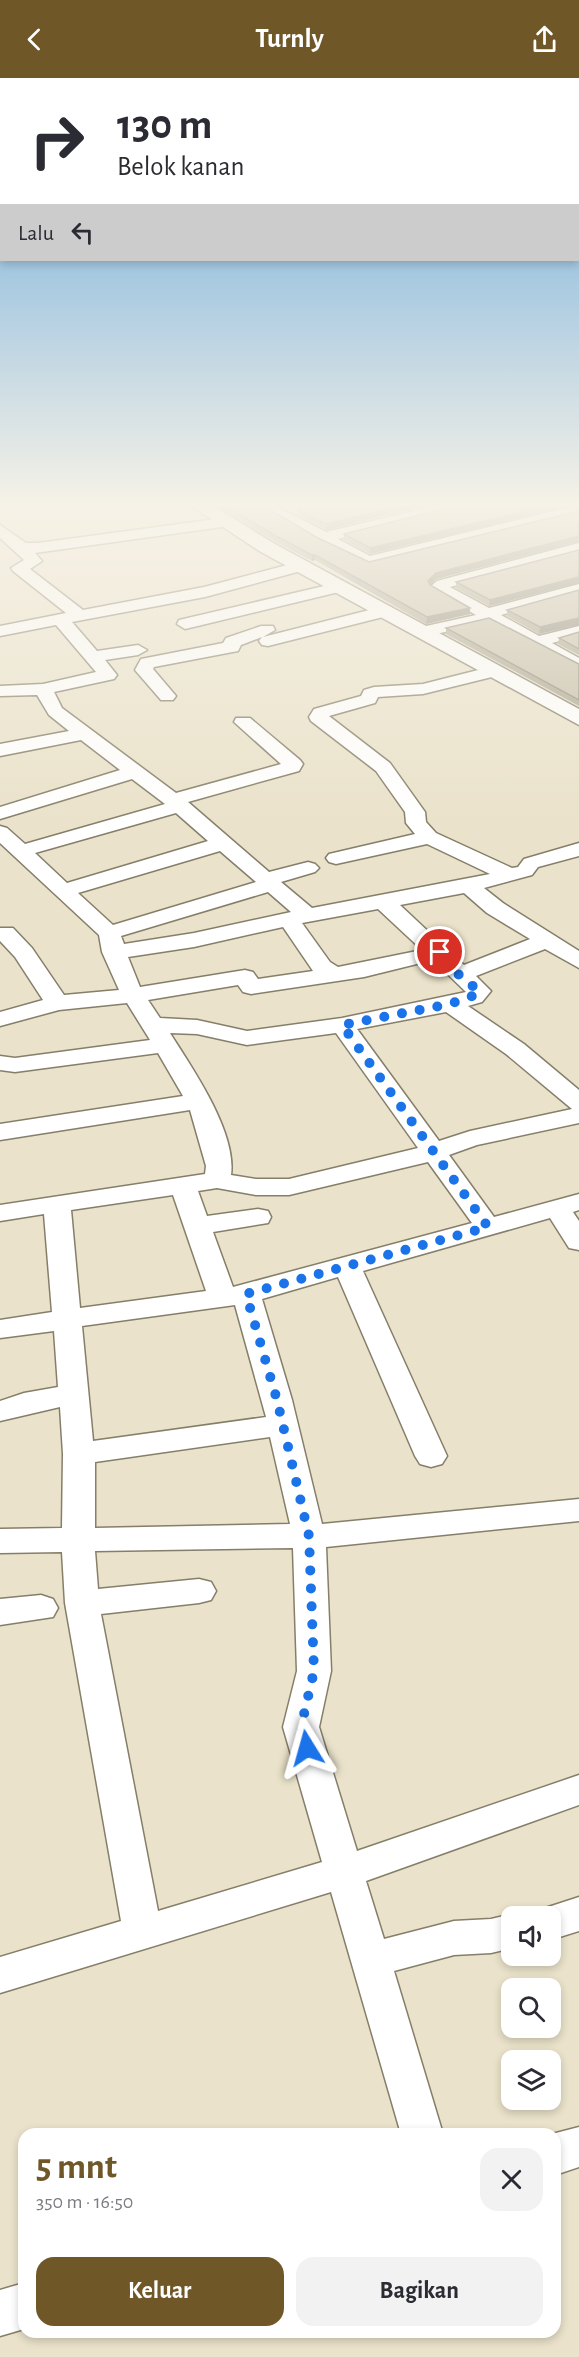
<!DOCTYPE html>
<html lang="id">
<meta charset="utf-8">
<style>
:root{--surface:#fff;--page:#f2f2f3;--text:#2b2b33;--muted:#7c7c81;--accent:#705728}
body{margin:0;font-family:"Alegreya Sans",sans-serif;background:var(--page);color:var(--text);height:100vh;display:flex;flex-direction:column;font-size:22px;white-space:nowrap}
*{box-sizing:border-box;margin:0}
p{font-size:20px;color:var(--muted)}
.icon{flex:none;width:33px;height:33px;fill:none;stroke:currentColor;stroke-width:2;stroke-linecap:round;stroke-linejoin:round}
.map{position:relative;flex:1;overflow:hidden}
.details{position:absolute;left:18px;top:2050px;width:543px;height:210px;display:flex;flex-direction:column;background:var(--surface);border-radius:18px;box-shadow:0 3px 9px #0003}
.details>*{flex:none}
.hud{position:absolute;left:0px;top:0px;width:579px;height:183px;box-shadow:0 3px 9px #0003;background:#fff;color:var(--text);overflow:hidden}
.tools{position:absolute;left:501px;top:1828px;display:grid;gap:12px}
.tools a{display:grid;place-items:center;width:60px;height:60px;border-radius:12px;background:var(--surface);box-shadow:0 3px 9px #0003;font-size:30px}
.pin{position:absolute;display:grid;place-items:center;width:51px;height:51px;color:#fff;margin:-26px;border:3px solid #fff;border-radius:50%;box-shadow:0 2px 6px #0007}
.me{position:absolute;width:66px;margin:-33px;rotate:352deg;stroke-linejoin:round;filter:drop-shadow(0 0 4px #0008)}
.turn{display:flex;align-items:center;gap:21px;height:126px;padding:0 18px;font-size:27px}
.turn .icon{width:78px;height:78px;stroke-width:2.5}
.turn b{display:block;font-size:42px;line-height:51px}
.then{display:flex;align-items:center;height:57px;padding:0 18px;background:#0003;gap:12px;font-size:22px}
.round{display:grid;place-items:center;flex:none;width:63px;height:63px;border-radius:18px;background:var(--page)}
.headline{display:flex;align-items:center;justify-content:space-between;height:102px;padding:0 18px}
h1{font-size:36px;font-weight:700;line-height:45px;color:var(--accent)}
.button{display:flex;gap:12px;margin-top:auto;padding:12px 18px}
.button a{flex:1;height:69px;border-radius:18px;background:var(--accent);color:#fff;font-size:24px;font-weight:700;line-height:69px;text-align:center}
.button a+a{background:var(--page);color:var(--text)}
header{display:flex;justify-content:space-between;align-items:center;height:78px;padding:0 18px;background:var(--accent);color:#fff;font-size:27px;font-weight:700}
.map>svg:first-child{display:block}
</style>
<header><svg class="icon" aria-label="back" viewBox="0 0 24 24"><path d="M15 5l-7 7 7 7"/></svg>Turnly<svg class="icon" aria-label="share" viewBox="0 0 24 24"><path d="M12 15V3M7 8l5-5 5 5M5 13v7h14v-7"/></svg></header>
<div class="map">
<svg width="579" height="2279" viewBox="0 0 579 2279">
<rect width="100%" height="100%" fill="#eae2ca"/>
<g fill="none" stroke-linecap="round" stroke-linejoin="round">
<!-- minor casing -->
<g stroke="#857e69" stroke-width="3">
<g id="minor">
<path d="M257,428h19l50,26 108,-26h27l-2,3 -121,30 32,17 205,-50h4v8l-211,52 -51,-25z"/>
<path d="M224,440l5,2 3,3 -3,3 -194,27 7,8 -12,8 53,41 121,-23 98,-26 8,5 -2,3 -103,28 -133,25 25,29 41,-6 9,5 -9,5 -33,5 12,15 -3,4 -60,13 8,16 114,85 105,-29 -47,-42 2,-4h14l50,42 3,4 -4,7 -111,31 81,70 39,-10 7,2 4,4 -4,4 -34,10 31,26 178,-34 -63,-30 -91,20 -7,-2 -3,-4 3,-4 86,-20 -9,-11 -1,-11 -29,-41 -65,-50 -2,-4 5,-8 47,-13 3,-6 10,-3 49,-3 71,-18 6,1 3,4 -3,4 -77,19 -45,3 -3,6 -46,13 61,47 35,49 1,10 10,11 76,35 6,-1 6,-8 55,-16v13l-41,11 -6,8 -48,13 19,15 76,48v17l-34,-19 -69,27 15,15 -9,11 -14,4 56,38 55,46v33l-102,22 -28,10 45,62 85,-23v16l-6,2 6,9v29l-10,-2 -19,-30 -187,53 84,185 -5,8 -11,3 -11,-3 -5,-8 -77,-179 -76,22 30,101 30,124 257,-25v22l-253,26 5,124 -12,56 38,124 222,-76v30l-213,76 18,58 70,-18 37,-2 21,-5 9,3h-9v31l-21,5 -37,2 -60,16 49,163h-42l-70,-242 -331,101v-36l121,-36 -56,-318 -3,-51 -62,1v-24l62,-1 1,-74 -3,-47 -60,14v-20l24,-8 34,-6 -4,-56 -54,7v-18l52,-8 -8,-98 -44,7v-16l205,-31 1,-8 -16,-56 -190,30v-16l183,-28 -25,-43 -143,19 -15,-2v-14l15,2 135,-18 -23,-37 -68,7 -59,16v-14l43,-12 -28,-43 -15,-16v-13h13l19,20 32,47 55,-5 -17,-38 -3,-17 -99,-92v-17l7,2 18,16 140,-40 -33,-25 -132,40v-12l120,-37 -39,-30 -81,16v-12l69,-13 -20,-16 -12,-20 -37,1v-10l43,-2 53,-12 -40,-47 -56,11v-10l66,-13 -53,-42 -2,-3 13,-8 -24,-22v-13l26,18h12zM176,735l32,28 -141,42 -32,-30zM220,773l36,31 -143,43 -35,-32zM268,814l23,20 -97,21 -70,11 -3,-8zM464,815l23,20 43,26 -66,26 -64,-60zM378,831l44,41 -84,17 -8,-5 -28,-39zM283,849l30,44 -55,8 -5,-7 -8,-2 -105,17 -12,-30 66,-10zM433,882l33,32 -124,26 -95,13 -50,-11 -37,-2 -12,-18 90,-15 5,7 8,2 113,-17zM446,934l60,42 66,55 -102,22 -31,10 -82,-112zM170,955l27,1 50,11 89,-12 82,115 -129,31h-33l-25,-4c6,-43 -39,-107 -61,-142zM428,1084l44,61 -239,64 -20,-55 55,-9 3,-6 -3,-6 -10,-2 -51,7 -9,-25 19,-3 39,7h33zM173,1117l33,96 -126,17 -9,-98zM235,1227l31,112 -173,24 -11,-115zM270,1359l20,87 -195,4v-66zM293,1470l4,123 -14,56 39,135 -164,49 -57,-297 98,-11 12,-3 5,-9 -5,-9 -12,-3 -101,10 -3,-38z"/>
<path d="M579,465v10l-129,34 39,21 90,-24v10l-78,21 38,21 40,-10v10l-27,7 27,15v12l-90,-48 -66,15 -9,-5 3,-4 59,-13 -44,-25 -2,-3 7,-6z"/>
<path d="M341,504l6,2 2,3 -2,3 -162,39 -8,-5 2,-4z"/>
<path d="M385,528l6,1 2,4 -2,4 -123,31 -6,-1 -3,-4 3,-4 -21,8 -3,6 -84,16 -1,2 23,27 -3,4h-12l-26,-30 6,-11 82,-16 3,-5 35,-12h12l2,4 -12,7z"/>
<path d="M41,1517l12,4 5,9 -5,9 -53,8v-26z"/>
<path d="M579,1819v34l-29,9v-23h-17l3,-6z"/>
<path d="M579,2049v40l-24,8v-41h-3z"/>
<path d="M24,2205v46l-24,7v-46z"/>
</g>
</g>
<!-- tertiary casing -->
<g stroke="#857e69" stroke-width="3">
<path id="tertiary" d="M191,428h22l62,38 304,165v16l-318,-173z"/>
</g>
<!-- minor -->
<use href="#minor" fill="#fff" fill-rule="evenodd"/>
<!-- tertiary -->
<use href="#tertiary" fill="#fff" fill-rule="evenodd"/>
</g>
<!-- wall -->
<g fill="#a9a38f">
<path d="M216,428h48l52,31 53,25 210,-51v31l-143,37 -6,6 40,29 -44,10 -111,-64 -3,1 -36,-19z"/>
<path d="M422,428l-96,24 -28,-15v-5z"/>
<path d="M456,428l-86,48 -26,-14v-6z"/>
<path d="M579,472l-90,56 -33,-18v-6z"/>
<path d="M579,512l-40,44 -32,-18v-6z"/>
<path d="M446,550l133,36v42l-133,-72z"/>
<path d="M579,554v23l-21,-11 1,-6z"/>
</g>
<!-- shaded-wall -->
<g fill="#898474">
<path d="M399,428h23l-96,24v-6z"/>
<path d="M548,428h24l-202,48v-6z"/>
<path d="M579,458v6l-143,37 -8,8v-6l8,-8z"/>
<path d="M312,477h3v5l-3,1z"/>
<path d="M579,499v6l-90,23 1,-6z"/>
<path d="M470,530v6l-44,10 1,-7z"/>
<path d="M579,540v7l-40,9 1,-7z"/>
</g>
<!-- building -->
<g fill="#c4bda6" stroke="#898474" stroke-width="1.5">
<path d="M226,428h38l52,31 53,25 210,-51v25l-143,37 -8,8 2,4 40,23 -43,9 -112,-62h-3l-36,-19z"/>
<path d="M306,428h93l-73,18 -28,-14z"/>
<path d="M456,428h92l-178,42 -26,-14z"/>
<path d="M579,472v27l-89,23 -34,-18z"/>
<path d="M579,512v28l-39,9 -33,-17z"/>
<path d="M489,540l90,46v36l-133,-72z"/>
<path d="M579,554v17l-20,-11z"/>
</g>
<!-- sky -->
<linearGradient id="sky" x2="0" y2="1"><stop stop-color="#63a6db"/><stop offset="0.57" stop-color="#f6f2e7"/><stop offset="1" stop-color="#f6f2e7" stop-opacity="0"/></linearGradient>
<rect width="579" height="748" fill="url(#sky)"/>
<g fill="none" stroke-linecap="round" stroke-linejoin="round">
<!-- route -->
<path stroke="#1a73e8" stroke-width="10" stroke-dasharray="0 18" d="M307,1670l-6,-21 13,-56 -5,-135 -32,-136 -31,-106 242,-67 -146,-202 108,-21 28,-10 1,-3 -20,-16 -19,-23"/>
</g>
</svg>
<div class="tools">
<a><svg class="icon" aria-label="sound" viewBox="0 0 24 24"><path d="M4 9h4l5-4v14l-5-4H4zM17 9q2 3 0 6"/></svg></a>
<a><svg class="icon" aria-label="search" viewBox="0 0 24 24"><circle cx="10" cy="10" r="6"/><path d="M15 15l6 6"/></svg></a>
<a><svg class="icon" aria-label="layers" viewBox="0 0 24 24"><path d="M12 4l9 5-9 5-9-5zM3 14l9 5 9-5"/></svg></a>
</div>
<div class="pin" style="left:440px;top:874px;background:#d93025"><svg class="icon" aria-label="arrive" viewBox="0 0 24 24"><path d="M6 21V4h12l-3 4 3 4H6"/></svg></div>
<svg class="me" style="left:307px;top:1670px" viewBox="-20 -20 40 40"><path d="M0-17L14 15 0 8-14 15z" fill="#1a73e8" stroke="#fff" stroke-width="4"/></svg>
<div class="hud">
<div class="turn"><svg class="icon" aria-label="right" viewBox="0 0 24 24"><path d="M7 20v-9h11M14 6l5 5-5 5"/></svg><div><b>130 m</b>Belok kanan</div></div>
<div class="then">Lalu<svg class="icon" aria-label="left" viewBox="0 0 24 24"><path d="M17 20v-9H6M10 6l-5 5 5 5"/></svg></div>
</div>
<section class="details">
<div class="headline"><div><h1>5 mnt</h1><p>350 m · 16:50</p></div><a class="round"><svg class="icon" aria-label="close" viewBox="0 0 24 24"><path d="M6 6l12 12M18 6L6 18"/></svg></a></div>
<div class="button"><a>Keluar</a><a>Bagikan</a></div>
</section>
</div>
